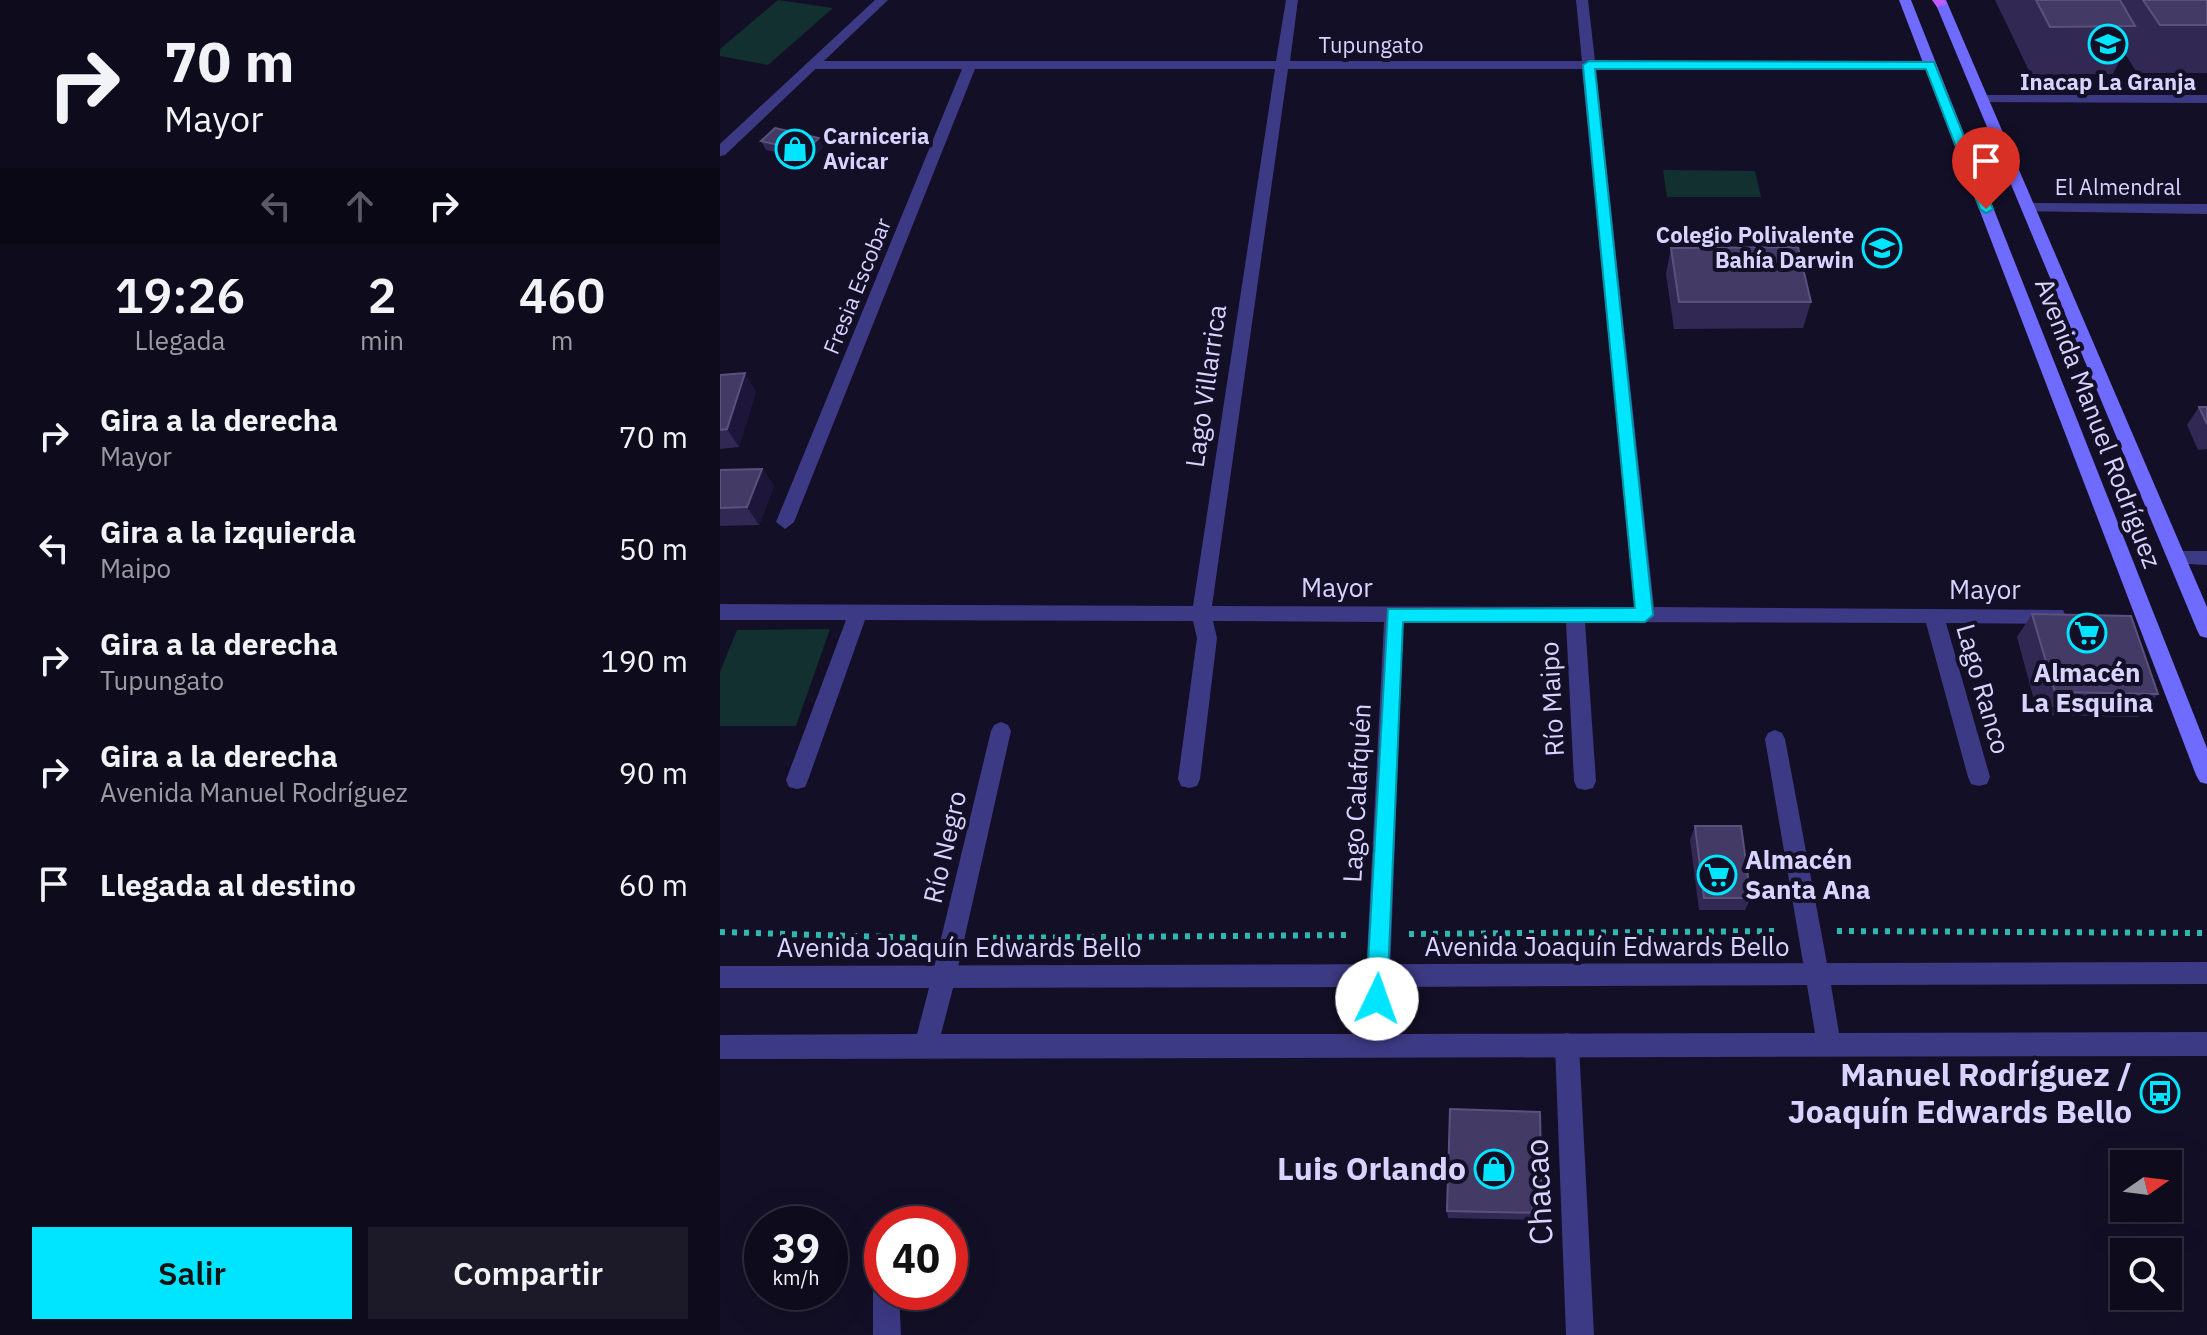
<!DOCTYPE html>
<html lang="es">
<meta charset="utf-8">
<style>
:root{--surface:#0e0b1c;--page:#1c1929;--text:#f1f3f6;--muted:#9b9ba3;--line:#2e2b3b;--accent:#00e5ff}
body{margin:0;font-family:"IBM Plex Sans",sans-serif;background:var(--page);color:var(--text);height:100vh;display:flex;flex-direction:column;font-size:30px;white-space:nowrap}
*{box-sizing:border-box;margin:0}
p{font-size:26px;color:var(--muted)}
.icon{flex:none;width:44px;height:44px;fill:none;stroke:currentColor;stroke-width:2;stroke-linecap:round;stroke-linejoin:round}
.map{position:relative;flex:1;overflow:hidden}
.sheet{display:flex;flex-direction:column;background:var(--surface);width:720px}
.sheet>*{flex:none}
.hud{background:#0e0b1c;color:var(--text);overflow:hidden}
.needle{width:52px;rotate:76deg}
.buttons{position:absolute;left:1390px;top:1150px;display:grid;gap:16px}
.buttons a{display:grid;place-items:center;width:72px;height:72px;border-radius:0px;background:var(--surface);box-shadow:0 8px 32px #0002,0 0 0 2px var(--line);font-size:40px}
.speed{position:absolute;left:24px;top:1206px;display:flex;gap:16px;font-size:40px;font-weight:700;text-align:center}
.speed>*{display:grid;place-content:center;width:104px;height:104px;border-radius:50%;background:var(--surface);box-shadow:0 8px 32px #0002,0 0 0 2px var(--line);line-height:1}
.speed small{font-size:20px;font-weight:400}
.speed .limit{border:12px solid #d22;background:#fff;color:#111}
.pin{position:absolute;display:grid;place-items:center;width:68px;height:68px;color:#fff;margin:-82px -34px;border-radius:50% 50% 50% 0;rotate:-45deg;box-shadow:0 0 8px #0007}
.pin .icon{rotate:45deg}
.me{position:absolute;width:88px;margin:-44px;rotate:3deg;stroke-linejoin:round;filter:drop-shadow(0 0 6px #0008)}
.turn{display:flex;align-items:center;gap:28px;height:168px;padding:0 32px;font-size:36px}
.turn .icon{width:104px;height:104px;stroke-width:2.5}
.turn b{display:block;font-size:56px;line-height:68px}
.lanes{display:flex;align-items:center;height:76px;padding:0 32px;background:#0003;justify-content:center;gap:40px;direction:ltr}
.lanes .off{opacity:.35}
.eta{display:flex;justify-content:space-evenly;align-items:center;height:136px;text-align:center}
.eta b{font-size:48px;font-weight:600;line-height:56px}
.action{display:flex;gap:16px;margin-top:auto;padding:16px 32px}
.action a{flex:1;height:92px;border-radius:0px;background:var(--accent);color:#111;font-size:32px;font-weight:600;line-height:92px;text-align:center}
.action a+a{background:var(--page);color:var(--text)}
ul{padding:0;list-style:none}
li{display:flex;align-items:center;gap:24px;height:112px;padding:0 32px}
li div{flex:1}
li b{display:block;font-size:30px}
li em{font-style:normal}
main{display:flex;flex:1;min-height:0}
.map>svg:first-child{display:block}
</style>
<main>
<section class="sheet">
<div class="hud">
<div class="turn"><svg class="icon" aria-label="right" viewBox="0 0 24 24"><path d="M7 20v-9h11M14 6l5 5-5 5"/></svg><div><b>70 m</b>Mayor</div></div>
<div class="lanes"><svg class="icon off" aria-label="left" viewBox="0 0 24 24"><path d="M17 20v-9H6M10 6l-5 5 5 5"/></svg><svg class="icon off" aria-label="ahead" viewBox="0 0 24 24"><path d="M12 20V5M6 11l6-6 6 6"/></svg><svg class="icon" aria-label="right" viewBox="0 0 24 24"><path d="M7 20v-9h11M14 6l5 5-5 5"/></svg></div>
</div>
<div class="eta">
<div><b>19:26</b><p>Llegada</p></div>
<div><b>2</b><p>min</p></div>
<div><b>460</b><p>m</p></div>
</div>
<ul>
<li><svg class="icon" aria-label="right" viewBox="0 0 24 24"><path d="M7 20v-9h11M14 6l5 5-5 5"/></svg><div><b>Gira a la derecha</b><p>Mayor</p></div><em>70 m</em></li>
<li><svg class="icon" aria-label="left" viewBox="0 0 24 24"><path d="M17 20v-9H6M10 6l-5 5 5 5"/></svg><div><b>Gira a la izquierda</b><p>Maipo</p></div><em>50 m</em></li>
<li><svg class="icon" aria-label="right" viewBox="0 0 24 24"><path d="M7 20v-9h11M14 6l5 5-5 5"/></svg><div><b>Gira a la derecha</b><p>Tupungato</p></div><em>190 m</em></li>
<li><svg class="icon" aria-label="right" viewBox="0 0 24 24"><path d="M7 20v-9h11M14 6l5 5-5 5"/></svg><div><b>Gira a la derecha</b><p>Avenida Manuel Rodríguez</p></div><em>90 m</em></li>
<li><svg class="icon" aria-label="arrive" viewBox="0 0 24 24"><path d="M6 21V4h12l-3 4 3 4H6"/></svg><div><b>Llegada al destino</b></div><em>60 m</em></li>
</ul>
<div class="action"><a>Salir</a><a>Compartir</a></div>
</section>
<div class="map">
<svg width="1487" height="1335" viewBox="0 0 1487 1335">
<rect width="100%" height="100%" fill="#130f26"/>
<!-- green -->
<g fill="#12302f">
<path d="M58,0l55,8 -65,57 -48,-9v-7z"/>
<path d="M943,170l92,1 6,26h-94z"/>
<path d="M110,629l-34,97h-76v-54l17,-42z"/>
</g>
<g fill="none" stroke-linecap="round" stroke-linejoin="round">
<!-- path -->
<g stroke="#2fb8b0" stroke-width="6" stroke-dasharray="5 7" stroke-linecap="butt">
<path d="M1117,931l370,2"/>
<path d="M0,932l203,6"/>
<path d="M689,934l370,-3"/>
<path d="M261,938l370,-3"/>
</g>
<!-- minor -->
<g fill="#3d3a85" fill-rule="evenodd">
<path d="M566,0h12l-8,61h292l-6,-61h12l7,61 340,1 2,3 -7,4h-334l58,538 409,3 3,6 -3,6 -7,2 -110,-1 44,154 -3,7 -8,2 -8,-2 -3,-7 -42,-154 -341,-1 11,159 -3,7 -8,2 -8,-2 -3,-7 -8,-159h-163l-13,353 -4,8 -8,3 -8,-3 -4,-8 18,-353 -171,-1 4,17 -17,141 -3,7 -8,2 -8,-2 -3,-7 19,-141 -4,-17 -328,-1 -57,160 -3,7 -8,2 -8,-2 -3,-7 60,-160h-126v-16l473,2 82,-537h-300l-181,453 -9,7 -9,-7 186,-453h-150l-7,-4 7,-4h464zM568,69h294l53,538 -423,-1z"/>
<path d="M1262,95h225v8l-230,-1v-6z"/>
<path d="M1309,203l178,1v10l-183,-3v-6z"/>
<path d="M1457,551h30v14l-37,-2 -2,-5z"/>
<path d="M281,722l7,3 3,6 -55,245 -4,8 -8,3 -8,-3 -4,-8 59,-245 3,-6z"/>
<path d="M1055,730l7,3 3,6 44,235 -4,8 -8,3 -8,-3 -4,-8 -40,-235 3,-6z"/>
<path d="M847,1033l9,3 3,9 15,290h-28l-11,-290 3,-9z"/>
<path d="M162,1280v12h17l2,43h-28v-43l3,-10z"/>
</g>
<!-- tertiary -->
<g fill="#3d3a85" fill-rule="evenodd">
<path d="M155,0h13l-163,155 -5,1v-12z"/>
<path d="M1487,962v22l-376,1 8,48 368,-1v24l-1487,3v-24l197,-1 12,-46h-209v-22zM1087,985l8,48 -428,1 2,-47zM646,987l-3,47h-422l12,-46z"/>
</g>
<!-- secondary -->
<g fill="#6f6bff" fill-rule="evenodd">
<path d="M1179,0h12l296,748v36l-7,-2 -4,-7z"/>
<path d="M1214,0h12l261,607v31l-7,-2 -3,-6z"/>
</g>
<!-- primary -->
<path fill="#c25bff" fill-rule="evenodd" d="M1212,0h12l3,4 -10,3z"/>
</g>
<!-- wall -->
<g fill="#312854">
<path d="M1275,0h212v73h-70l-13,-21 -11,22 -82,1z"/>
<path d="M41,141l62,6 -13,13 -44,-10z"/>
<path d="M951,248l140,54 -8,26 -129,1 -8,-55z"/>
<path d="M0,375l36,16 -17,56 -19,2z"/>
<path d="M1479,407h8v42l-9,1 -11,-25z"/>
<path d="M42,469l12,17 -15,39 -39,1v-56z"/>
<path d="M1312,614l126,80 -20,23 -100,-2 -21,-78z"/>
<path d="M975,826l56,72 -6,12h-46l-9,-70z"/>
<path d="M727,1211l95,2 -2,7 -92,-2z"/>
</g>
<!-- shaded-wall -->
<g fill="#1d163a">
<path d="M99,138l4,9 -13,13 -5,-9z"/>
<path d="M25,373l11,18 -17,56 -12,-18z"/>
<path d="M42,469l12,17 -15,39 -12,-18z"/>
</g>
<!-- building -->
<g fill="#433a66" stroke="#5a527e" stroke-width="2">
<path d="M1316,0h84l15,26 -85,1z"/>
<path d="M1423,0h64v25h-47z"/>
<path d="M55,128l44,10 -14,13 -44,-10z"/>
<path d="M1078,247l13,55h-132l-8,-54z"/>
<path d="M25,373l-18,56 -7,1v-55z"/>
<path d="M1479,407h8v17z"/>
<path d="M42,469l-15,38 -27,1v-38z"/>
<path d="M1312,614l99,2 27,78 -103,-2z"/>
<path d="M975,826h46l10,72h-47z"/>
<path d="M730,1109l90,3 2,101 -95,-2z"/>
</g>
<!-- route -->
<path fill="#00e5ff" stroke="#0095a6" stroke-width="2" d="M869,61l345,1 59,147 -7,4 -6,-4 -54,-140h-331l58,546 -8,7h-242l-16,377 -3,7 -7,3 -8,-3 -3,-7 22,-390 247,-1 -52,-543z"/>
<!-- icons -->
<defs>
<g id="university-ring" transform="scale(2)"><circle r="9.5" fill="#130f26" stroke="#00e5ff" stroke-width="1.5"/><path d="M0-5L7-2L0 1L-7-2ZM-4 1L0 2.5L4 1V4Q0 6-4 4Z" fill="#00e5ff"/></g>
<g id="shop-ring" transform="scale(2)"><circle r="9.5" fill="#130f26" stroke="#00e5ff" stroke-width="1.5"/><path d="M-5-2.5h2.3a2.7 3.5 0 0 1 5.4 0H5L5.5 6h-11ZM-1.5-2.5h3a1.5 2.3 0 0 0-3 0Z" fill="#00e5ff"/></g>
<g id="school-ring" transform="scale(2)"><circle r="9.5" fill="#130f26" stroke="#00e5ff" stroke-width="1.5"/><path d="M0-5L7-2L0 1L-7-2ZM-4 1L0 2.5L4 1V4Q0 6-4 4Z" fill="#00e5ff"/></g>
<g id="supermarket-ring" transform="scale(2)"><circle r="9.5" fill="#130f26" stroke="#00e5ff" stroke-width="1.5"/><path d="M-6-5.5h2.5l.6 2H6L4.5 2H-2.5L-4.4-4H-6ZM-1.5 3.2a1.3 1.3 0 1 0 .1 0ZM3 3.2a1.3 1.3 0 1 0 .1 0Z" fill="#00e5ff"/></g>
<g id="bus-ring" transform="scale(2)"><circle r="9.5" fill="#130f26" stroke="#00e5ff" stroke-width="1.5"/><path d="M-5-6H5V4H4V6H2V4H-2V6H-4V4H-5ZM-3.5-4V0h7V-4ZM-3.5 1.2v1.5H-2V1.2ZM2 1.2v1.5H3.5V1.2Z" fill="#00e5ff"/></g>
</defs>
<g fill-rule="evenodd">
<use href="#university-ring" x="1388" y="44"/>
<use href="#shop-ring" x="75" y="149"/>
<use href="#school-ring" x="1162" y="248"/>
<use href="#supermarket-ring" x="1367" y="633"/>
<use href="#supermarket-ring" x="997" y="875"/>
<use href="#bus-ring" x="1440" y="1093"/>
<use href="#shop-ring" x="774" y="1169"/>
</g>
<g text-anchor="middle" stroke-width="8" stroke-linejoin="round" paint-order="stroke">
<!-- far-street labels -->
<g font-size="22" fill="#d9d4ff" stroke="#130f26">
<text x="651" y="53">Tupungato</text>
<text x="1398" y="195">El Almendral</text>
<text transform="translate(137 286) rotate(-68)" y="8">Fresia Escobar</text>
</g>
<!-- far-poi labels -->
<g font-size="22" font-weight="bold" fill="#d9d4ff" stroke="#130f26">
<text x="1388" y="90">Inacap La Granja</text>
<text x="103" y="144" text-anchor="start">Carniceria<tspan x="103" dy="25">Avicar</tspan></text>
<text x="1134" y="243" text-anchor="end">Colegio Polivalente<tspan x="1134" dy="25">Bahía Darwin</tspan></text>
</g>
<!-- street labels -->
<g font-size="26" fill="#d9d4ff" stroke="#130f26">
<text transform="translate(486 386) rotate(-82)" y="9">Lago Villarrica</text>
<text transform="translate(1378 423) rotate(69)" y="9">Avenida Manuel Rodríguez</text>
<text x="617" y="597">Mayor</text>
<text x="1265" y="599">Mayor</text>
<text transform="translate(1263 689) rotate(74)" y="9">Lago Ranco</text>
<text transform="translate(832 699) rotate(-93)" y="9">Río Maipo</text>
<text transform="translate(637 793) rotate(-87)" y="9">Lago Calafquén</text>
<text transform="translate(225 847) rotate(-77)" y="9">Río Negro</text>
<text x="887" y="956">Avenida Joaquín Edwards Bello</text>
<text x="239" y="957">Avenida Joaquín Edwards Bello</text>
</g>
<!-- poi labels -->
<g font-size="26" font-weight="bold" fill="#d9d4ff" stroke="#130f26">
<text x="1367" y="682">Almacén<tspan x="1367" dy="30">La Esquina</tspan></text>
<text x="1025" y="869" text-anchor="start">Almacén<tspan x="1025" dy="30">Santa Ana</tspan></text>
</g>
<!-- near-poi labels -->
<g font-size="32" font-weight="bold" fill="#d9d4ff" stroke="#130f26" text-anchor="end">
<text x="1412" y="1086">Manuel Rodríguez /<tspan x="1412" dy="37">Joaquín Edwards Bello</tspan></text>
<text x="746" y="1180">Luis Orlando</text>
</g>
<!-- near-street labels -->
<g font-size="32" fill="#d9d4ff" stroke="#130f26">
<text transform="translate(819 1192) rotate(-93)" y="11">Chacao</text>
</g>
</g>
</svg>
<div class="buttons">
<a><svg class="needle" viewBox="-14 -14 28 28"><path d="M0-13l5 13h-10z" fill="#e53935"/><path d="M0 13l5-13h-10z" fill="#9b9ba3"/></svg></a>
<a><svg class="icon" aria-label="search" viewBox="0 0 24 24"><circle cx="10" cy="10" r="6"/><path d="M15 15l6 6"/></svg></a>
</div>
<div class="speed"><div>39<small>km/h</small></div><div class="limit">40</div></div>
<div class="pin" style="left:1266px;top:209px;background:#d93025"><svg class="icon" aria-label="arrive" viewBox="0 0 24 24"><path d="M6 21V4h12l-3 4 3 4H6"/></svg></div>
<svg class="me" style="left:657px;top:999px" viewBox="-20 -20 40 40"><circle r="19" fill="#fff"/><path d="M0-13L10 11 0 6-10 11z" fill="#00e5ff"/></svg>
</div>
</main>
